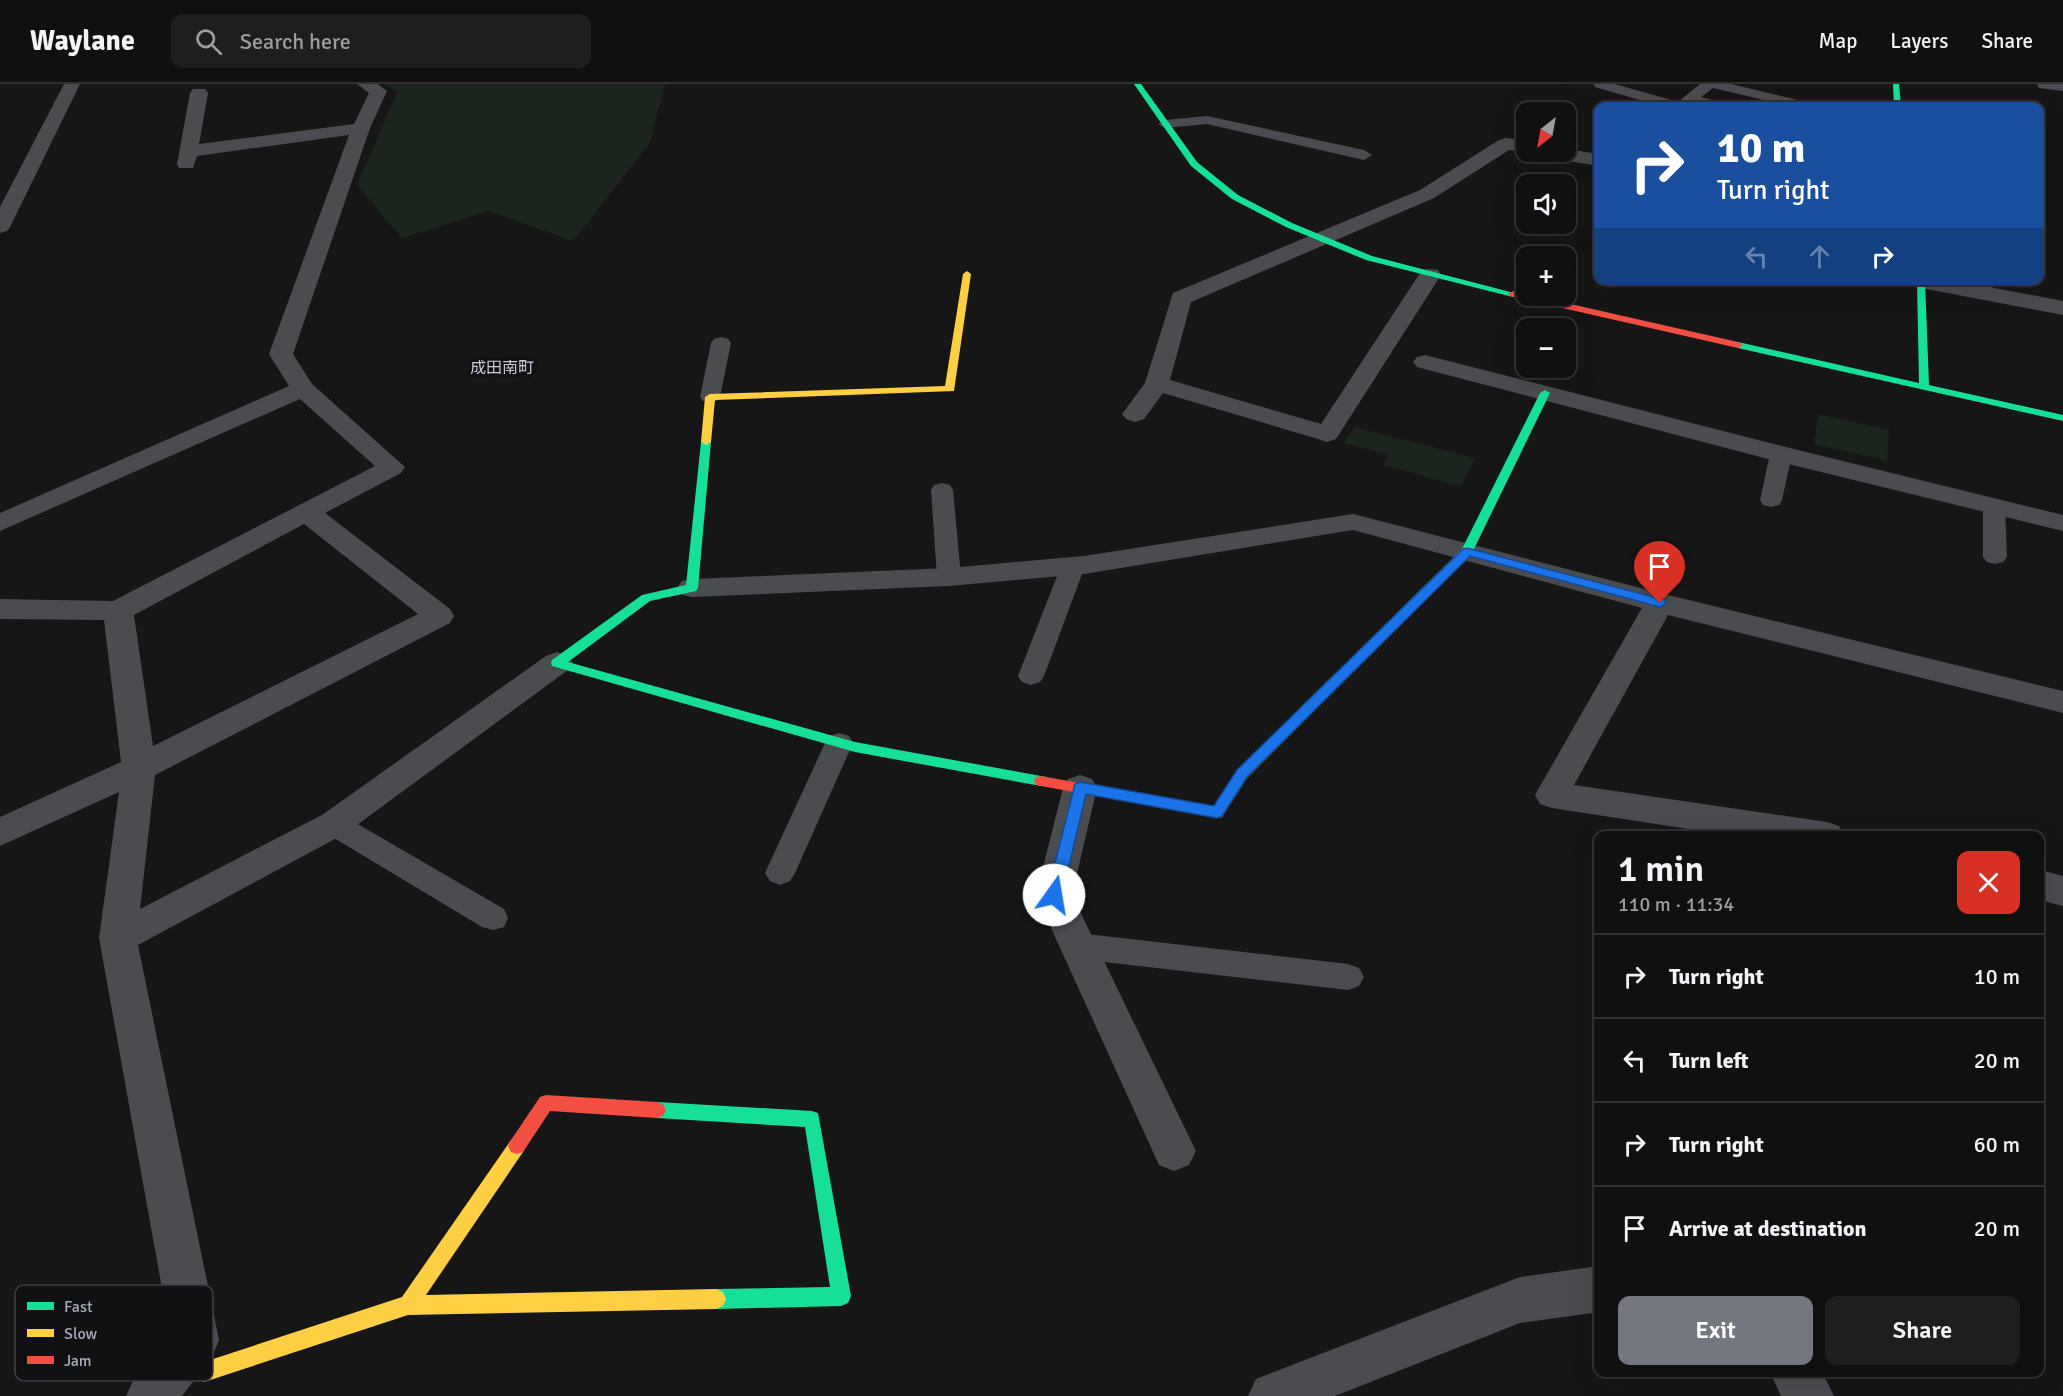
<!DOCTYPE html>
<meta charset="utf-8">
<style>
:root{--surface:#101011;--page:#1e1e1f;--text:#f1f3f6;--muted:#9c9d9f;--line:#303031;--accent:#747680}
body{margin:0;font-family:Signika,"Noto Sans JP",sans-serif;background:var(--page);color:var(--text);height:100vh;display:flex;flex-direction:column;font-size:22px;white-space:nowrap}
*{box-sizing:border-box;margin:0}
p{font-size:20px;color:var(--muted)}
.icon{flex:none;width:33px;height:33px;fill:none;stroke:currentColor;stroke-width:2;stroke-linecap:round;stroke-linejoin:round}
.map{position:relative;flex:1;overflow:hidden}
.sheet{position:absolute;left:1594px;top:747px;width:450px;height:546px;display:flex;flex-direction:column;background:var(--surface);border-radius:12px;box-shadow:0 6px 24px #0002,0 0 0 2px var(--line)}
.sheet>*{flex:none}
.top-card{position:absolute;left:1594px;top:18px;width:450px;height:183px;border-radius:12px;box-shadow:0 6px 24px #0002,0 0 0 2px var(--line);background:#1a4fa0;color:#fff;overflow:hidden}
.needle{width:39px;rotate:211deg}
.fabs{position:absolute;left:1516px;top:18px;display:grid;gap:12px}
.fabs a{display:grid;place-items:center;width:60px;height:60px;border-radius:12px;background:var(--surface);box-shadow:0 6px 24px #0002,0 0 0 2px var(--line);font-size:30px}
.pin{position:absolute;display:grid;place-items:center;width:51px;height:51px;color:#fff;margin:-62px -26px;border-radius:50% 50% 50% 0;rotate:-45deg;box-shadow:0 0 6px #0007}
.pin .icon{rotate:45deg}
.me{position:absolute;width:66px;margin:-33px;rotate:13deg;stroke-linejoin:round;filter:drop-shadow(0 0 4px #0008)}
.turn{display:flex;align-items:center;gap:21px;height:126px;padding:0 24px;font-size:27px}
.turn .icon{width:78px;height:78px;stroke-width:2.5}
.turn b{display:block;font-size:42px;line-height:51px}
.lanes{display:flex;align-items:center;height:57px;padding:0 24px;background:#0003;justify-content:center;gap:30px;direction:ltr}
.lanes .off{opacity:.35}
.round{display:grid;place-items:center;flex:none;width:63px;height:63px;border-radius:12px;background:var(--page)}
.head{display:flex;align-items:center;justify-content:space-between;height:102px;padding:0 24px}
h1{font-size:36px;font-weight:600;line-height:45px}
.button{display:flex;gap:12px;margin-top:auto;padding:12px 24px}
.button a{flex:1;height:69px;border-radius:12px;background:var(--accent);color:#fff;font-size:24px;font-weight:600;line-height:69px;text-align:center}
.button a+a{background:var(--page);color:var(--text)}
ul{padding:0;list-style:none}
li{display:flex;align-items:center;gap:18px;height:84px;padding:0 24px;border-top:2px solid var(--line)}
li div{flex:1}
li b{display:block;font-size:22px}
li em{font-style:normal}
header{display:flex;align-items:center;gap:36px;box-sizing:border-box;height:84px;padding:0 30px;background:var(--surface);border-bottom:2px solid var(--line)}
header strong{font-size:28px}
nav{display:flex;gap:33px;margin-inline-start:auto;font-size:21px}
.search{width:420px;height:54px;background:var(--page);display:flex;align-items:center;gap:15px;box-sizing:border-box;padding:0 21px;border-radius:12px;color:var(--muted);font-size:22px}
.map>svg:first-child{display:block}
</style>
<header>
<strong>Waylane</strong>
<div class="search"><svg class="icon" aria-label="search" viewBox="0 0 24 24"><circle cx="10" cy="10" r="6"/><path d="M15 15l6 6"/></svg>Search here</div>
<nav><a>Map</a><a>Layers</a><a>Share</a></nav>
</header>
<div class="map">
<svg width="2063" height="1312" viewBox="0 0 2063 1312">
<rect width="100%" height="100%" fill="#161617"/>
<!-- green -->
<g fill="#1c241e">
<path d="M384,0h281l-15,59 -77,98 -84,-30 -87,27 -45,-53 41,-94z"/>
<path d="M1818,330l71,16 -2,31 -73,-17z"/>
<path d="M1355,343l120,31 -14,28 -78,-21 5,-10 -44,-12z"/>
</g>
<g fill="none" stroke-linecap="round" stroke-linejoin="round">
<!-- lane -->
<g fill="#4a4c50" fill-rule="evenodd">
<path d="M1593,0h22l63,18 22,-18h31l79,19 2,3h-23l-76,-18 -12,9 23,6 2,3 -33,-2 -3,2h-30l-65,-19z"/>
<path d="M1207,32l157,34 8,5 -8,5 -157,-36 -42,4 -7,-4 7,-4z"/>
<path d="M721,253l7,2 3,4 -11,54 -3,4h-14l-3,-4 11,-54 3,-4z"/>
<path d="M1781,364l8,1 3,5 -10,46 -3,5 -8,2 -8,-2 -3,-5 10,-46 3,-5z"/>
<path d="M942,399l8,2 3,5 8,87 -4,5 -8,3 -8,-3 -4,-5 -6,-87 3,-5z"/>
<path d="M1994,415l8,2 3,5 2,51 -4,5 -8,2 -8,-2 -4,-5v-51l3,-5z"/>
<path d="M1073,475l8,2 4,5 -41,110 -4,6 -9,3 -9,-3 -4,-6 43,-110 4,-5z"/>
<path d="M839,649l10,3 4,7 -58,130 -5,8 -10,4 -10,-4 -5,-8 60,-130 4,-7z"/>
<path d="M334,729l10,3 160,93 4,9 -4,9 -11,3 -11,-3 -158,-95 -4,-8 4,-8z"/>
<path d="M1078,849l270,31 11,4 5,9 -5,9 -11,4 -270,-31 -11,-4 -5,-9 5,-9z"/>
</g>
<!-- street -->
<g fill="#4a4c50" fill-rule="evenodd">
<path d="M64,0h16l-70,143 -3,4 -7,2v-26z"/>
<path d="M357,0h21l9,7 -17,37 -77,226 19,30 93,83 -4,6 -76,40 125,96 4,7 -4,7 -295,152 -15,134 182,-94 224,-159 11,-4 11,4 5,7 -5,7 -222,163 -208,112 81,395 -7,17 -30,39h-56l8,-17 36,-46 -71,-395 20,-146 -119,54v-29l121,-55 -17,-142 -104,-1v-20l113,2 262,-135 -75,-67 -300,132v-18l289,-127 -20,-32 80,-219 -152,21 -4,12h-14l-2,-4 13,-71 3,-4h12l3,4 -9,51 155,-20 15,-31zM304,440l114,90 -265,132 -19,-131z"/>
<path d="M2037,0h26v7l-24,-3z"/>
<path d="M1506,54l21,3v11h4l-22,-2 -75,48 -243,104 -21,78 151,44 101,-154 8,-1 8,1 3,5 -105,164 -9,3 -9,-3 -155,-46 -19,26 -9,3 -9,-3 -4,-5 23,-31 28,-90 247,-103 79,-50z"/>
<path d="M1566,65l33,5v12l-49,-8 -7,-2 -2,-4h25z"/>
<path d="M1953,196l110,21v14l-142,-27 -8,-2 -3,-5z"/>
<path d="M1425,271l361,92 277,68v16l-291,-71 -355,-93 -4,-5 4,-5z"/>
<path d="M1353,430l307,79 403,98v22l-395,-98 -94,170 253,37 12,4 5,10h-110l-182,-28 -12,-4 -5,-9 107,-187 -289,-78 -269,44 -135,12 -257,11 -10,-2 -5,-7 5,-7 10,-2 257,-11 135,-12z"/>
<path d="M1080,691l12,4 5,9 -25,107 124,256 -7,14 -15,6 -15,-6 -123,-270 27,-107 5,-9z"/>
<path d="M2040,786l23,6v30l-23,-6z"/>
<path d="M1599,1182v46l-79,11 -185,73h-87l8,-17 264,-102z"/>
<path d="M1770,1288h52l12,24h-53z"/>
</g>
<!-- fast -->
<g fill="#16e098" fill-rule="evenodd">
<path d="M1134,0h7l56,78 41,33 54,28 80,33 146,38 -5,3 -147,-37 -80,-33 -54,-28 -41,-33z"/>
<path d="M1893,0h6l2,22h-7z"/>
<path d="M1917,196h8l4,105 134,30v6l-325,-73 -5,-3 5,-3 181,41z"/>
<path d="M1545,306l5,3 -77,158 -6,4 -4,-1 -2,-3 79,-158z"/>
<path d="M706,355l5,3 -13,146 -2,3 -46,10 -82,61 287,80 186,34 5,1 2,4 -2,4 -5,1 -186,-34 -303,-86 -1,-3 1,-3 90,-65 44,-10 15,-143z"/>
<path d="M657,1018l155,9 6,2 33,183 -3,7 -7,3 -125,3 -7,-3 -3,-7 3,-7 7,-3 114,-2 -25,-160 -148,-9 -6,-2 -3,-6 3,-6z"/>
</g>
<!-- slow -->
<g fill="#ffcf43" fill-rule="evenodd">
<path d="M967,187l4,3 -17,117 -239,9 -4,42 -5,3 -5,-3 4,-45 5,-3 235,-8 18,-112z"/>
<path d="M1467,463l4,1 2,3 -2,3 -224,224 -25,39 -5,1 -33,-6 -2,-4 2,-4 5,-1 24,4 24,-37 226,-222z"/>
<path d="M517,1054l6,2 3,6 -3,6 -97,143 290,-6 7,3 3,7 -3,7 -7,3 -308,6 -204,67 -7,-3 -3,-7 3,-7 7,-3 198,-65 109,-157z"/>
</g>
<!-- jam -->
<g fill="#f24e42" fill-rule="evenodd">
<path d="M1513,207l225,51 5,3 -5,3 -228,-52 -2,-2z"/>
<path d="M1041,692l148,27 5,1 2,4 -2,4 -5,1 -148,-27 -5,-1 -2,-4 2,-4z"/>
<path d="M546,1011l111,7 6,2 3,6 -3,6 -6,2 -107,-7 -27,41 -6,2 -6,-2 -3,-6 3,-6 29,-43z"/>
</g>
</g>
<!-- route -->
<path fill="#1a73e8" stroke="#114b97" stroke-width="1.5" d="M1467,464l198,52 1,3 -6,4 -190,-51 -223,221 -25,39 -5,2 -131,-24 -24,101 -2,4h-11l-2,-4 28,-111 5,-2 134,24 23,-36 226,-221z"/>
<g text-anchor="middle" stroke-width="6" stroke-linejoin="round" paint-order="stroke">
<!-- far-neighbourhood labels -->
<g font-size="16" fill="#c8cad4" stroke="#111013">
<text x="502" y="289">成田南町</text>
</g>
</g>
<!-- legend -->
<rect x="15" y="1201" width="198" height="96" rx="9" fill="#111013" stroke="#3e3e45" stroke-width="1.5"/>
<rect x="27" y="1218" width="27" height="8" fill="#16e098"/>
<rect x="27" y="1245" width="27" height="8" fill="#ffcf43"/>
<rect x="27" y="1272" width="27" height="8" fill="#f24e42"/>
<g font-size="16" fill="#a7aab8">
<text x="64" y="1228">Fast</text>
<text x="64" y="1255">Slow</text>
<text x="64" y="1282">Jam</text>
</g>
</svg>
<div class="fabs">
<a><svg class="needle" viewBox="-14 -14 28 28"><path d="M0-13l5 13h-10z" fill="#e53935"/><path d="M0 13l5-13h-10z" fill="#9c9d9f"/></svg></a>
<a><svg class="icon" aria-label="sound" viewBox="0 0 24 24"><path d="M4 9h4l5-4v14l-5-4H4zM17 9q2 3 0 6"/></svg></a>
<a>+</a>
<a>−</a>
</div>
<div class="pin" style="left:1660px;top:519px;background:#d93025"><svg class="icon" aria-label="arrive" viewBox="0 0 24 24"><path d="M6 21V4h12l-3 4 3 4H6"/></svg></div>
<svg class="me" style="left:1054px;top:811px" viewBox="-20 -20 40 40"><circle r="19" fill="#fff"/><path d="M0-13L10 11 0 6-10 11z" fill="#1a73e8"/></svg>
<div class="top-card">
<div class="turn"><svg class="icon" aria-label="right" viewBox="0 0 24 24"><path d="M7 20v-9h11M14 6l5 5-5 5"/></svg><div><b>10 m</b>Turn right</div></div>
<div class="lanes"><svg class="icon off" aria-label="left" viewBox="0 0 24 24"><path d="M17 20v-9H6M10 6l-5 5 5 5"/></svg><svg class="icon off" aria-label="ahead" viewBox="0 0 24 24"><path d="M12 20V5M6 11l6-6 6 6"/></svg><svg class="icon" aria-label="right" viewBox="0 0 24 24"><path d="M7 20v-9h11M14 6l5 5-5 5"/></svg></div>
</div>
<section class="sheet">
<div class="head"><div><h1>1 min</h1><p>110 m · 11:34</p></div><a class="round" style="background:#d93025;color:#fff"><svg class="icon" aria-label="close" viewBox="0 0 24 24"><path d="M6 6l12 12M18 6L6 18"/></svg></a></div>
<ul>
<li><svg class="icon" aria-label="right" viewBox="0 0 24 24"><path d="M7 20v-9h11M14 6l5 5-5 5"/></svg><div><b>Turn right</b></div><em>10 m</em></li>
<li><svg class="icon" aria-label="left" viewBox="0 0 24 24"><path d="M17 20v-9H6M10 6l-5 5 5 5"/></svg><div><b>Turn left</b></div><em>20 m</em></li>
<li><svg class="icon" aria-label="right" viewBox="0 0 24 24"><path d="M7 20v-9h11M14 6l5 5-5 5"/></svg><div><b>Turn right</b></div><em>60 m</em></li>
<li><svg class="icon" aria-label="arrive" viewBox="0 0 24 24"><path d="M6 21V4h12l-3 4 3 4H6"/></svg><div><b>Arrive at destination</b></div><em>20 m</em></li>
</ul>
<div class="button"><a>Exit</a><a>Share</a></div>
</section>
</div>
